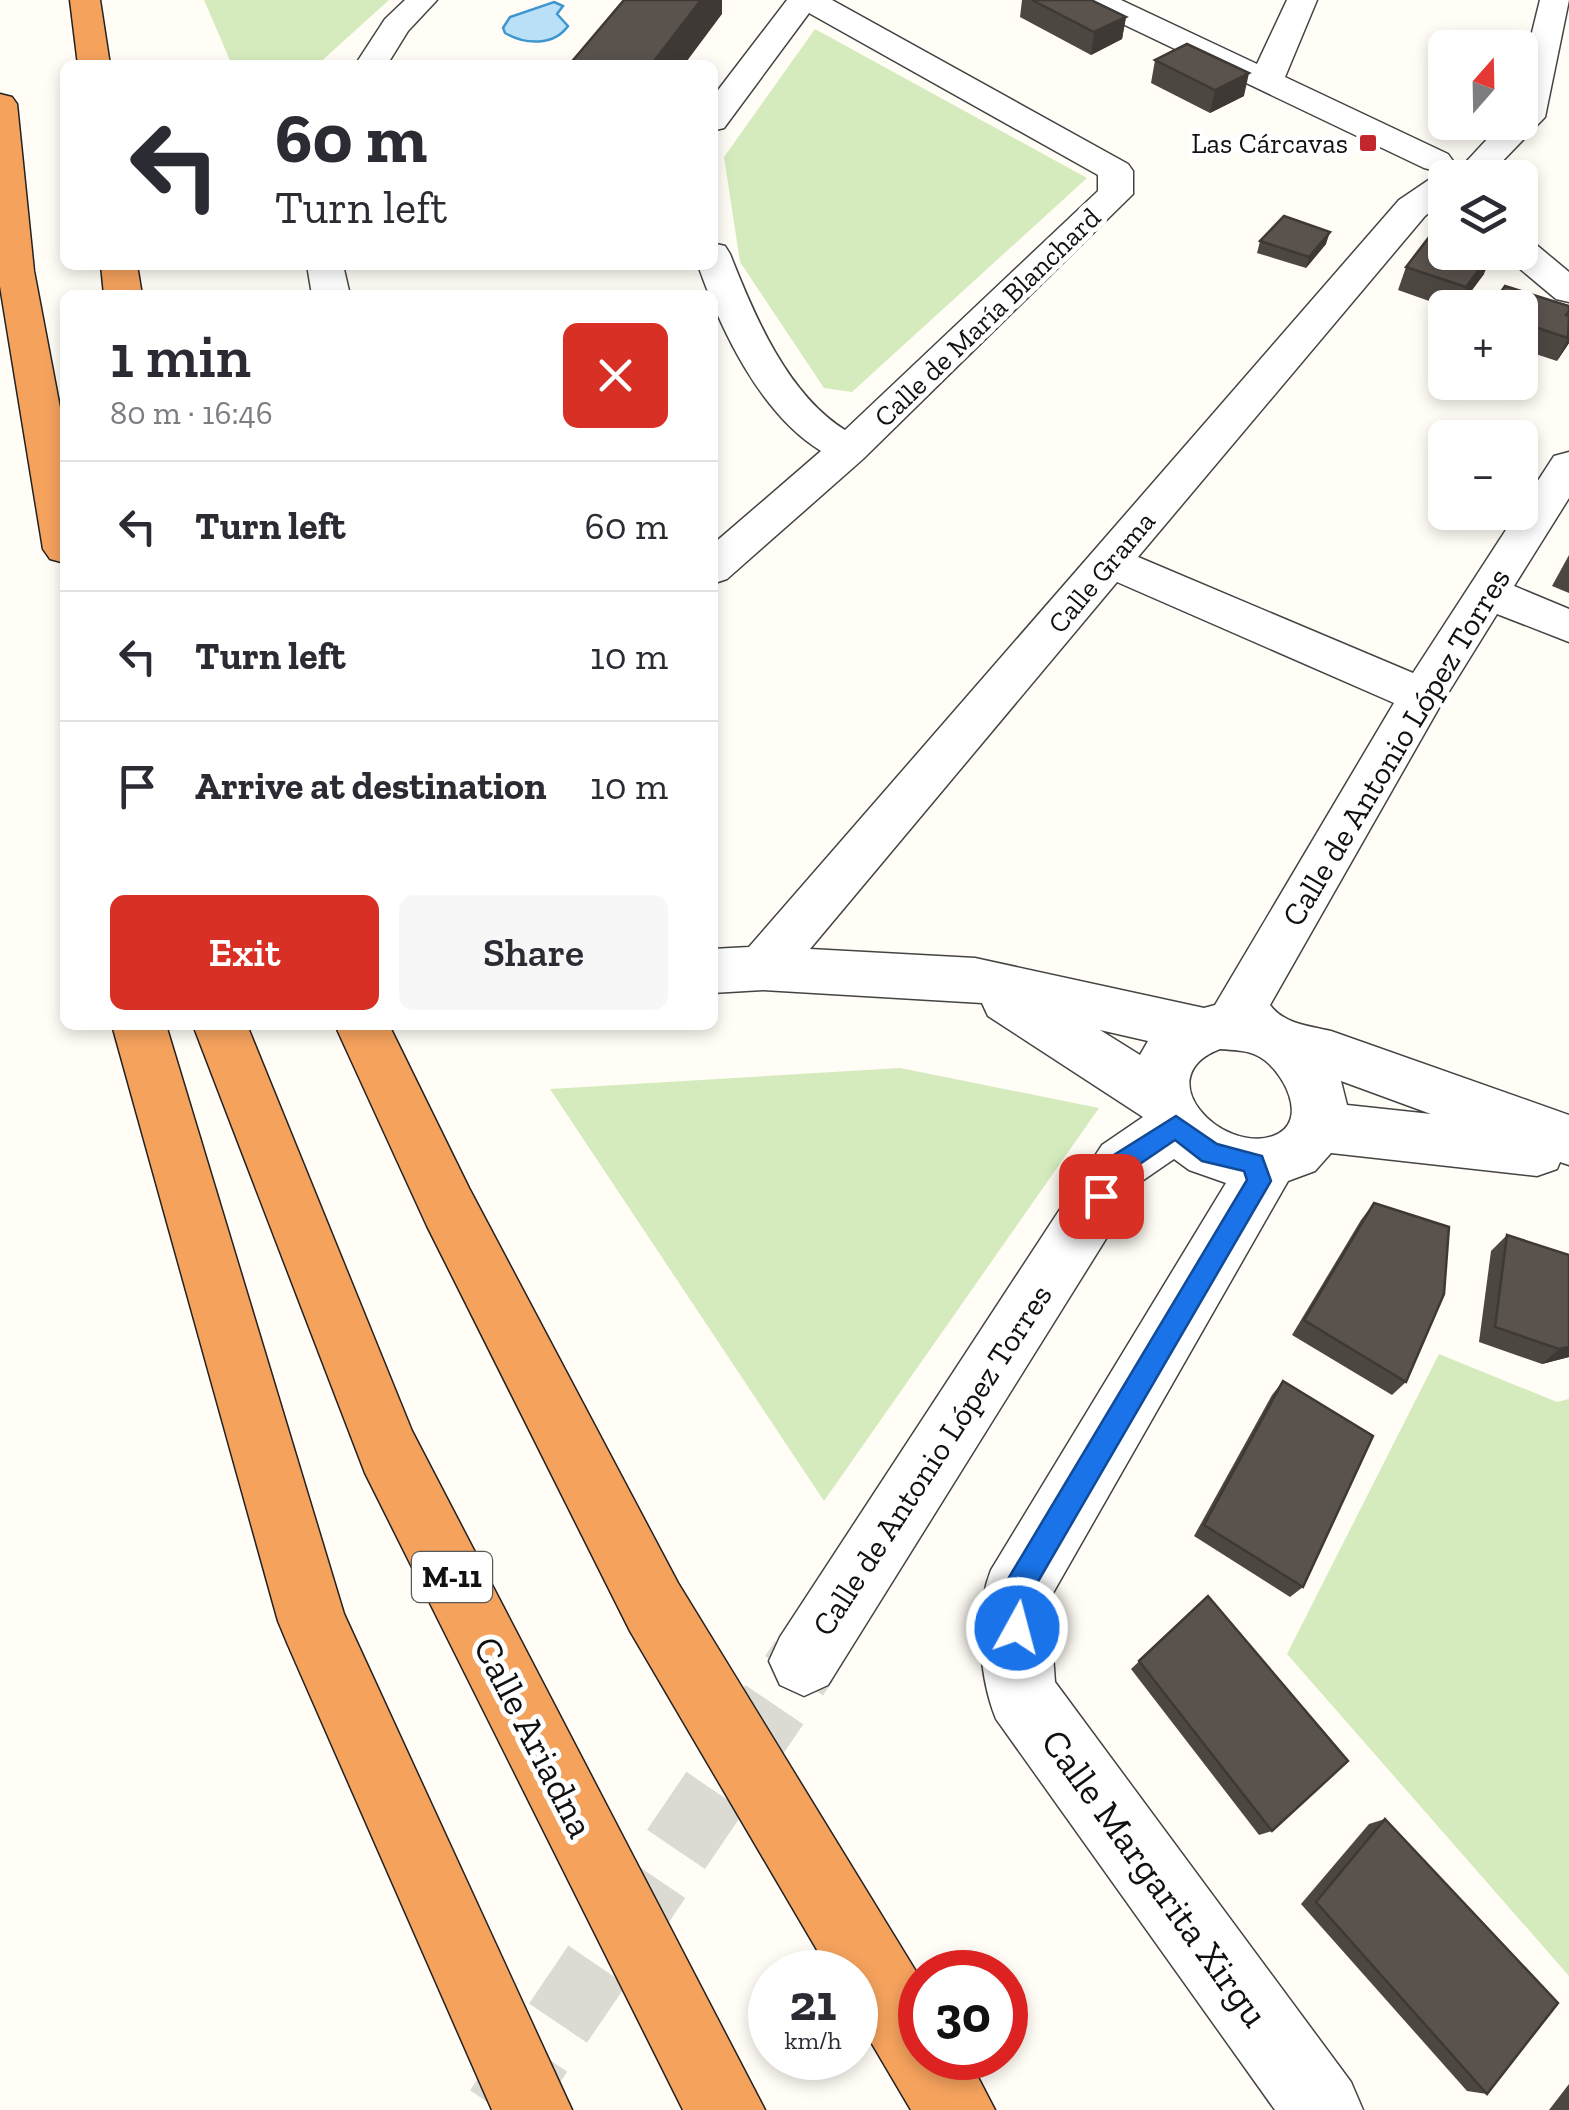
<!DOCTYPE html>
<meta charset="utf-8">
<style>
:root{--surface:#fff;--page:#f7f7f7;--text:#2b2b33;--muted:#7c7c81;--line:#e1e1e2;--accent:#d93025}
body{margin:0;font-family:"Zilla Slab",serif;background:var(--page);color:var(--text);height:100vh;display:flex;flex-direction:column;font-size:38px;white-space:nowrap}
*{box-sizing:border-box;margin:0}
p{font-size:32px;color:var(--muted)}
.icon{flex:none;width:55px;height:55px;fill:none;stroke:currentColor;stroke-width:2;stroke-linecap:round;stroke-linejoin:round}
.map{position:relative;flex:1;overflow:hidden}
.sheet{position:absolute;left:60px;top:290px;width:658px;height:740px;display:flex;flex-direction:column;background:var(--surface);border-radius:15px;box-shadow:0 5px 15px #0003}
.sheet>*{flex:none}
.hud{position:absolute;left:60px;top:60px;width:658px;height:210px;border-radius:15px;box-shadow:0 5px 15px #0003;background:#fff;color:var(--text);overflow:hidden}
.needle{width:65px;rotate:20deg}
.tools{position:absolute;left:1428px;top:30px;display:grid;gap:20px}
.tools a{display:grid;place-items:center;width:110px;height:110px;border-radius:15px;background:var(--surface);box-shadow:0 5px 15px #0003;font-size:50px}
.speed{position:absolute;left:748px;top:1950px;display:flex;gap:20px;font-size:50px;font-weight:700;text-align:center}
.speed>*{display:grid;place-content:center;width:130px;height:130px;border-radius:50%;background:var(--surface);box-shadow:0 5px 15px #0003;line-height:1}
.speed small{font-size:25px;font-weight:400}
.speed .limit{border:15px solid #d22;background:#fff;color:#111}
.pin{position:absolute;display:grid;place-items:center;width:85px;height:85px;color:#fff;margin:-42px;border-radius:20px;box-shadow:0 5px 15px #0006}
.me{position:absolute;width:110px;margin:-55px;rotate:7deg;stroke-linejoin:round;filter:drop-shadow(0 0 8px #0008)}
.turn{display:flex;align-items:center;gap:35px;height:210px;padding:0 50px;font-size:45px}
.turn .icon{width:130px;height:130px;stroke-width:2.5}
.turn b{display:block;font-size:70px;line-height:85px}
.round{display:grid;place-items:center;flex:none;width:105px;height:105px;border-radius:15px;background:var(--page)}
.summary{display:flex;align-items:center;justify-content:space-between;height:170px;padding:0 50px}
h1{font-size:60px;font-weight:600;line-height:75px}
.action{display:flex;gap:20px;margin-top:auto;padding:20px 50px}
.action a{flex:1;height:115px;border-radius:15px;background:var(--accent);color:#fff;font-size:40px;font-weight:600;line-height:115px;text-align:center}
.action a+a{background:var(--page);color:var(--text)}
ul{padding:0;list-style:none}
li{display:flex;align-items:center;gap:30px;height:130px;padding:0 50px;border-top:2px solid var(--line)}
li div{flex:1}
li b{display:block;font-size:38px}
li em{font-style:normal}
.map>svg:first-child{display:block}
</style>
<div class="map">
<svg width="1569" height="2110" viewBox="0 0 1569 2110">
<rect width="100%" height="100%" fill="#fffdf5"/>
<!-- green -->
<g fill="#d5ebbd">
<path d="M204,0h185l-72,65h-85z"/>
<path d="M815,29l272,149 -235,214 -28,-4 -84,-126 -16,-105z"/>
<path d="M900,1068l199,40 -275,393 -274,-412z"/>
<path d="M1439,1354l118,48 12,-3v577l-282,-322z"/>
</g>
<!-- water -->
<path fill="#b9e0f7" stroke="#3f96cf" stroke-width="2.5" d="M554,2l9,4 -6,8 11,12c-14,20 -43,19 -63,7l-2,-5 7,-11z"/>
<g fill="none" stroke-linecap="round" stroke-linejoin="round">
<!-- minor-tunnel -->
<path stroke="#dbdad3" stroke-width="70" stroke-dasharray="70 35" stroke-linecap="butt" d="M499,2110l305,-449"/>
<!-- minor casing -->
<g stroke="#444" stroke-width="3">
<g id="minor">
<path d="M405,0h32l-29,31 -21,34h-32l30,-46z"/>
<path d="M787,0h45l296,164 5,7v23l-270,265 -136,120 -15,5v-39l109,-94c-61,-37 -101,-123 -123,-186h14v-22l13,3 5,8c24,61 57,140 115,176l253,-239v-16l-289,-162 -85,115 -12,3v-33z"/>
<path d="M1081,0h40l136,64 30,-64h30l-32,77 163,77 5,7 -5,7 -12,3 -12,-3 -339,-162z"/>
<path d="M1540,0h29l-24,117 -51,53 -12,3 -12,-3 -5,-7 38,-41h17v-41z"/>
<path d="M1445,174l13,4h-13v22l-20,16 -287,341 275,116 141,-217 15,-4v46l-55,88 55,23v33l-72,-28 -57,92 -170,299c14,19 39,21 61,26l238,84v50l-9,-3 -3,7 -20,7 -206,-23 -16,18 -27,10 -239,419 6,82 296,400 12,28h-88l-279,-391c-17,-42 -22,-107 -5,-149l235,-387 -37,-13 -15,-11 -32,22 -314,504 -24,11 -24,-11 -11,-24 11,-24 322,-492 41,-28 -155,-101 -6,-13 -219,-13 -51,3v-44l37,-2 650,-747 34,-23zM1117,582l277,121 -179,302 -11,3 -229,-50 -165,-9zM1100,1030l48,11 -8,14zM1220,1049c13,1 27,1 38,7 24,12 54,66 15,80 -52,18 -126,-59 -53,-87zM1341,1081l90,33 -84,-9z"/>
<path d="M1520,239l13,3 36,30v30l-13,-3 -49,-41 -3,-6h16z"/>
<path d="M307,265h36l7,30h-38z"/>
</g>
</g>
<!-- highway casing -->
<g stroke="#222" stroke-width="3">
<g id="highway">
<path d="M70,0h30l10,65h-32z"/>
<path d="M0,94l12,3 5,7 17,167 31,163v129l-15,-4 -7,-10 -43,-263z"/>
<path d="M101,265h36l5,30h-38z"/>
<path d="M112,1025h54l178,589 228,496h-80l-204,-465 -10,-24z"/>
<path d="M193,1025h54l165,406 353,679h-82l-318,-637z"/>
<path d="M335,1025h54l80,163 209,395 242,395v80h48l27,52h-84l-56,-95v-43h-25l-200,-341 -203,-405z"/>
</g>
</g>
<!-- minor -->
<use href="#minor" fill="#fff" fill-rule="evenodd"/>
<!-- highway -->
<use href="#highway" fill="#f5a25d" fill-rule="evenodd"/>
</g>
<!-- wall -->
<g fill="#4d4742">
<path d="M1022,0h69l35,17 -4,22 -31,16 -71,-38z"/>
<path d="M1155,60l89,36 -34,17 -59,-30z"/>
<path d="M1260,241l66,3 -20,24 -49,-15z"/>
<path d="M1406,267l78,7 -25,34h-10l-51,-18z"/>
<path d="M1569,306v37l-12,18 -37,-12v-41z"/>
<path d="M1569,555v38l-17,-7z"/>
<path d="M1374,1203l32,179 -14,13 -100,-60 69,-115z"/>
<path d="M1507,1235l62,20v102l-27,7 -63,-22 12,-91z"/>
<path d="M1283,1381l20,206 -13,10 -96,-61 78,-141z"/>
<path d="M1208,1596l64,235 -13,4 -128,-166z"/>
<path d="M1385,1819l102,275 -20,-3 -166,-187 68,-80z"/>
<path d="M1569,2084v26h-20z"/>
</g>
<!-- shaded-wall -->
<g fill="#3f3936">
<path d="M701,0h21v14l-38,51h-33z"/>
<path d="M1126,17l-4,22 -31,16 3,-23z"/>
<path d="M1249,73l-5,23 -34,17 5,-23z"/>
<path d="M1330,232l-4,12 -20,24 3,-11z"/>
<path d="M1493,252l-9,22 -26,34 8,-21z"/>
<path d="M1569,337v6l-12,18 11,-23z"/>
<path d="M1569,1347v10l-27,7 17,-15z"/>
</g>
<!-- building -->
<g fill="#5a524d" stroke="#3f3936" stroke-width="2.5">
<path d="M624,0h77l-50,65h-82z"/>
<path d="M1032,0h59l35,17 -32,15z"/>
<path d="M1187,44l62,29 -34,17 -60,-30z"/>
<path d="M1284,216l46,16 -21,25 -49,-16z"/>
<path d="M1433,232l12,4v16h47l-26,35 -60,-20z"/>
<path d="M1505,286l64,20v5l-3,4 3,1 -1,22 -48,-16v-14h-30z"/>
<path d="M1374,1203l75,24 -5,67 -38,88 -102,-62z"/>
<path d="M1507,1235l62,20v92l-10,2 -64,-22z"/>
<path d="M1283,1381l90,55 -70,151 -99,-62z"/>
<path d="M1208,1596l140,165 -76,70 -133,-170z"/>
<path d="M1385,1819l173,184 -71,91 -171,-192z"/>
</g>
<!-- route -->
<path fill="#1a73e8" stroke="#114b97" stroke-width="2.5" d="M1176,1116l41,28 45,12 9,25 -242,416 2,31 -4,9 -10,5 -10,-5c-7,-15 -9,-37 -2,-53l242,-404 -3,-9 -42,-10 -27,-21 -44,30 -21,34 -9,3 -9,-3 -3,-8 25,-41z"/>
<!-- markers -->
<rect fill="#c4262e" stroke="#fff" stroke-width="4" x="1358" y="133" width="20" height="20" rx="5"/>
<g text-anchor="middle" stroke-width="10" stroke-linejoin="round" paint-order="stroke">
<!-- far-poi labels -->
<g font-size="28" fill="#111" stroke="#fff" text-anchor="end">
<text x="1348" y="153">Las Cárcavas</text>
</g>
<!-- far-street labels -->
<g font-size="28" fill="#111" stroke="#fff">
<text transform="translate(987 317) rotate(-44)" y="10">Calle de María Blanchard</text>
<text transform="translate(1101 572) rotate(-50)" y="10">Calle Grama</text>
</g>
<!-- shield labels -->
<rect fill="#fff" stroke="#585858" stroke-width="2.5" x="412" y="1552" width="80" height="50" rx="8"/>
<g font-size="30" font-weight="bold" fill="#111">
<text x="452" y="1587">M-11</text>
</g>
<!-- street labels -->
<g font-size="32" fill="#111" stroke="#fff">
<text transform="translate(1396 747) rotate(-59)" y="11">Calle de Antonio López Torres</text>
<text transform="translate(932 1460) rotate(-57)" y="11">Calle de Antonio López Torres</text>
</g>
<!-- near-street labels -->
<g font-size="38" fill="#111" stroke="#fff">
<text transform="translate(534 1737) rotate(63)" y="13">Calle Ariadna</text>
<text transform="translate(1155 1878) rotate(54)" y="13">Calle Margarita Xirgu</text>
</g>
</g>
</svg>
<div class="tools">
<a><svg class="needle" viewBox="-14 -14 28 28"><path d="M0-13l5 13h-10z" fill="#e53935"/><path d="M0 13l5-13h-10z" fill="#7c7c81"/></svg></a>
<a><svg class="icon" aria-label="layers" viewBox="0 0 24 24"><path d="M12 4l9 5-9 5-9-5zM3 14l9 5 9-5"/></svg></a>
<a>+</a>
<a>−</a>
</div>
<div class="speed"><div>21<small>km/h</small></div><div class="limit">30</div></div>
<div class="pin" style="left:1101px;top:1196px;background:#d93025"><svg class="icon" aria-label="arrive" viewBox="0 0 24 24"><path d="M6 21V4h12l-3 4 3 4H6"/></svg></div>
<svg class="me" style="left:1017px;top:1628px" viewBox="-20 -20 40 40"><circle r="17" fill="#1a73e8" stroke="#fff" stroke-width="3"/><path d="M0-11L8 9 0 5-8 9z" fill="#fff"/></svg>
<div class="hud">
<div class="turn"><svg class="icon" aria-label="left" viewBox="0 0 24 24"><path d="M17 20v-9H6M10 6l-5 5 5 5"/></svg><div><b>60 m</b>Turn left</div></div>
</div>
<section class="sheet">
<div class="summary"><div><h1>1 min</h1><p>80 m · 16:46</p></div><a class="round" style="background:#d93025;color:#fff"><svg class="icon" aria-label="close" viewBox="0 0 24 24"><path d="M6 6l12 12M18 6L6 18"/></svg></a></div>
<ul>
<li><svg class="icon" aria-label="left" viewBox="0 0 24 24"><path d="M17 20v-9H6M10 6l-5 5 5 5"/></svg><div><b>Turn left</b></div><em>60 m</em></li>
<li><svg class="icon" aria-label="left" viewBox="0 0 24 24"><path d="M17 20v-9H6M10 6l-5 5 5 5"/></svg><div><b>Turn left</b></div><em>10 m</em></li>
<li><svg class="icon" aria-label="arrive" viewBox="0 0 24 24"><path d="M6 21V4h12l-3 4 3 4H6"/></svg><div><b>Arrive at destination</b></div><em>10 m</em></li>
</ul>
<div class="action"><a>Exit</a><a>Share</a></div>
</section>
</div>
